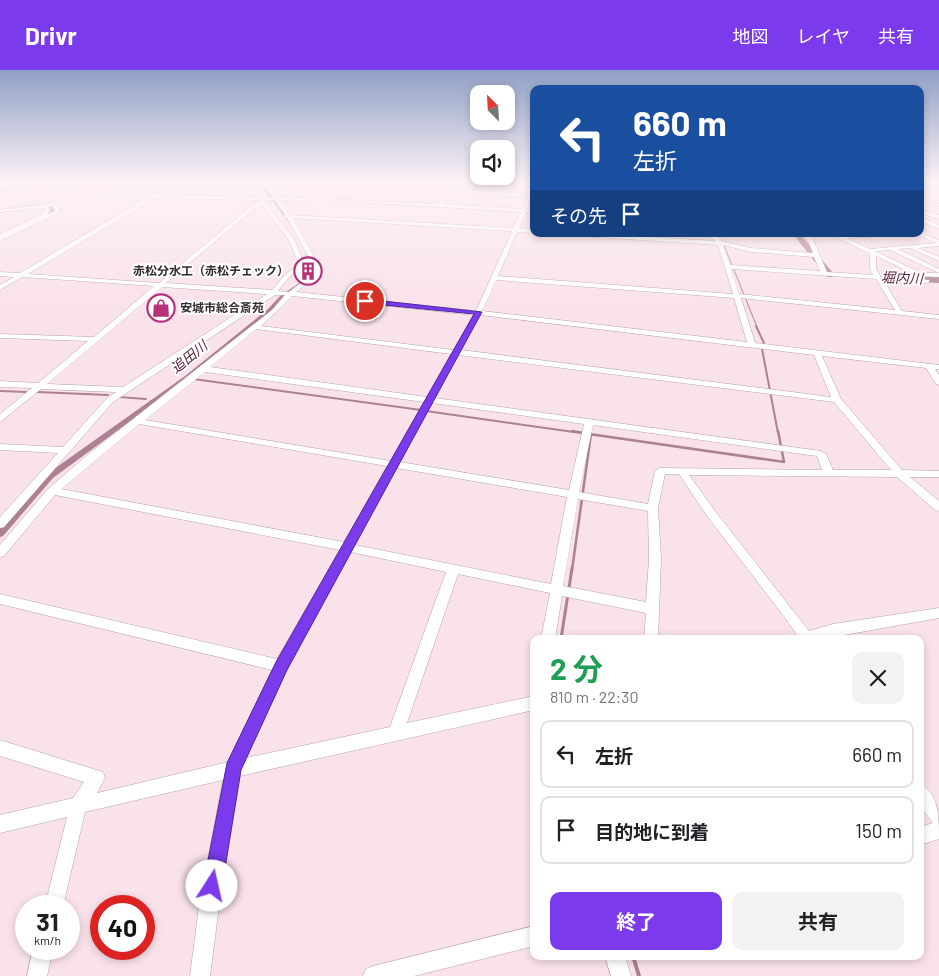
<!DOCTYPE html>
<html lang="ja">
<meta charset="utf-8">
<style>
:root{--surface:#fff;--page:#f2f2f2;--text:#202124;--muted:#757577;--line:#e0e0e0;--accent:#7c3aed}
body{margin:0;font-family:Barlow,"Noto Sans JP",sans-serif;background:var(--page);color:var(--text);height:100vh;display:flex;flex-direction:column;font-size:19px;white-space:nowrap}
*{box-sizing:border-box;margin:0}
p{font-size:16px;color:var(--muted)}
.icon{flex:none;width:28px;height:28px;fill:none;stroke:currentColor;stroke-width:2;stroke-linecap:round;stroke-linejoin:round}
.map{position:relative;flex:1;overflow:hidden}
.drawer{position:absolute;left:530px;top:565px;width:394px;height:325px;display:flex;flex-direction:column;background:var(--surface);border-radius:10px;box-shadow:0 2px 8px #0003}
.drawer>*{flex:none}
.hud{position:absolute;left:530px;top:15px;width:394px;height:152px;border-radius:10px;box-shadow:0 2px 8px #0003;background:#1a4fa0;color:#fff;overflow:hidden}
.needle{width:32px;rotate:336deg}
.controls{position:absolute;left:470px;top:15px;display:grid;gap:10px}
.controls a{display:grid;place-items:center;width:45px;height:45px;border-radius:10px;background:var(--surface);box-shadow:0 2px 8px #0003;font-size:25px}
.speed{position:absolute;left:15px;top:825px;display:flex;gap:10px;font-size:25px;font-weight:700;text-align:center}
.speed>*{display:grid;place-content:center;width:65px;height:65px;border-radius:50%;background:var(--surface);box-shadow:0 2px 8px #0003;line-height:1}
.speed small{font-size:12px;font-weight:400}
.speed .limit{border:8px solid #d22;background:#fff;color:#111}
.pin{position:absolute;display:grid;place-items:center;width:42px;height:42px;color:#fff;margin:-21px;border:2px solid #fff;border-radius:50%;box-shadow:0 1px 5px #0007}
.me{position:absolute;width:55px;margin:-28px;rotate:10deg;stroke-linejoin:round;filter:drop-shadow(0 0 4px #0008)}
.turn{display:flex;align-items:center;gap:18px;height:105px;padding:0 20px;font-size:22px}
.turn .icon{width:65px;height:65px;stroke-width:2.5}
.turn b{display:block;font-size:35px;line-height:42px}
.then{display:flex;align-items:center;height:48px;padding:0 20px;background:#0003;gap:10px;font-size:19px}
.round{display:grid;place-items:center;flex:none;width:52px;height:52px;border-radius:10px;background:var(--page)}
.overview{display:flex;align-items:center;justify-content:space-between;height:85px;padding:0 20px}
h1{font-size:30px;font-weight:700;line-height:38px;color:#1e9e55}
.button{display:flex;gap:10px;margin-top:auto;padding:10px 20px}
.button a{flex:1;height:58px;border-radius:10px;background:var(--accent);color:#fff;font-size:20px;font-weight:700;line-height:58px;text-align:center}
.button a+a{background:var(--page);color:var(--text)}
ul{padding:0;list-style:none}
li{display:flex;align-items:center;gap:15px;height:68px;margin:0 10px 8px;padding:0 10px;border:2px solid var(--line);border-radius:10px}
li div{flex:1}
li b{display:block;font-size:19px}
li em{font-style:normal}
header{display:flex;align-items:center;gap:30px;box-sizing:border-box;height:70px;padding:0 25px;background:var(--accent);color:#fff}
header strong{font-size:24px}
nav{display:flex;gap:28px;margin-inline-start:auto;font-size:18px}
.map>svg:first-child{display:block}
</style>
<header>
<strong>Drivr</strong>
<nav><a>地図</a><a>レイヤ</a><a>共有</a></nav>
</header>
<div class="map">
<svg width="939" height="906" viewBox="0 0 939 906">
<rect width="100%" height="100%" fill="#fae2eb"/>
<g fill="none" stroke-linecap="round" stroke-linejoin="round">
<!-- stream-far4 -->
<path stroke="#ad8193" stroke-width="1" d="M724,175l33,82"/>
<!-- stream-far3 -->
<g stroke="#ad8193" stroke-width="2">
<path d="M756,256l8,17 -2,6 16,84"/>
<path d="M193,309l228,31"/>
<path d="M0,321l26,1"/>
<path d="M37,322l71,3"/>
<path d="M119,327l27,2"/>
<path d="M151,331h2"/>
<path d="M426,341l155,22"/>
</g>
<!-- stream-far2 -->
<g stroke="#ad8193" stroke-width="2.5">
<path d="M572,361l12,2"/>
<path d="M589,364l195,28 -6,-31"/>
<path d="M572,500l19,-136"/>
</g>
<!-- stream-far1 -->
<g stroke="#ad8193" stroke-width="3">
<path d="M569,518l3,-20"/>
<path d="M561,569l7,-45"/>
</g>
<!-- stream -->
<path stroke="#ad8193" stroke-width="4" d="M633,886l6,20"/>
<!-- canal -->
<g fill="#ad8193" fill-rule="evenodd">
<path d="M261,111l35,47v2h-2l-36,-49z"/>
<path d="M308,183l2,1 7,17 -2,6 -31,21 -12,13 -83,67 -136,100 -50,58 -3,1v-9l47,-54 138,-98 83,-67 12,-13 31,-21 2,-4 -7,-17z"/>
</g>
<!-- river -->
<g fill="#ad8193" fill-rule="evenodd">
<path d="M75,111h9l-28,14 -5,-1z"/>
<path d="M47,135h4l5,7 -4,4 -52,24v-5l48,-21 2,-2z"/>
<path d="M793,164h7l33,39v4h-6z"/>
<path d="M902,206l37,1v6l-40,-2v-4z"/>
</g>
<!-- minor casing -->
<g stroke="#b7a1a9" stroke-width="1">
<g id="minor">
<path d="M25,111h8l-27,10 -4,-1z"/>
<path d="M74,111h6l-23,12 66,1 23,-13h6l-22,13 23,1 22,-14 75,4 -2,-4h4l9,16h12l-12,-16h5l11,16 161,7 17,-23h5l-6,9 75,4 5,-7 -1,9 -6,13 7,1v2h-8l-7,16 15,1v4l-17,-1 -19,44 235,18 -15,-49 -139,-9 -3,-2h25l115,7 -11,-7c6,-1 14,1 16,7l30,7 62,5 -7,-17 19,-2 -13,3 15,35 46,3 -3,-6v-15l-40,-20 12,2 44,-2 -3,2 -36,2 23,11 66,-6 -20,-9 4,-1 19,7v6l-21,2 21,9v4l-29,-13 -12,1 41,20v4l-49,-23 -15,1 46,22h18v4l-21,-1 -42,-20v13l5,8 48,3v2l-2,1 -43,-2 18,30 37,4v4l-198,-21 14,45 184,22v4h-4l4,6v10l-3,-1 -10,-16 -104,-12 19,43 61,71 37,1v6h-29l29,24v10l-4,-1 -38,-33 -208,-2 26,36 94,120 24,-7 106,-16v10l-117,21h-27l2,-4 -11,-16 -79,-103 -28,-42h-14l-7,34 3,51 -3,80h-14l2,-26 -84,-17 -7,43h-14l9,-46 -92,-19 -51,149 127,-27v14l-294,66 -21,130 -9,70h-20l9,-70 24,-126 -138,32 -22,94h-18l22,-89 -67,16v-18l73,-17 11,-16 -84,-26v-16l103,32 2,6 -8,15 131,-31 44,-92 -272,-66v-10l277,65 63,-109 -285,-55 -51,61 -4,1v-12l48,-56 38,-33 186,-146 13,-15h-10l-162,107 -109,125 -4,1v-11l58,-64 -58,-3v-6l63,3 44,-49 9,-6 -75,-3 -41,33v-8l32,-26 -32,-1v-6l38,2 50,-42 -88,-3v-4l94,3 60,-51 -132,-9 -22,13v-5l14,-8 -14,-1v-4l20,1 128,-76 -148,-3v-2l53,1zM175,115l76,2 5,10 -97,-2zM452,122l76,5 -6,12 -79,-5zM155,128l103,2 2,2 -9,4 -92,77 -131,-9zM263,130h12l10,15 -1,2 3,1 28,51v3l-26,20 -11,-1 12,-15 15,-11 -11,-26zM279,130l60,1 182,11 -8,16 -223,-13zM262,135l26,34 11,25 -13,10 -14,16 -106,-7 89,-75zM293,148l219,13 -36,80 -180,-19 24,-18 1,-5zM723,175l28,7 63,5 6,14 -90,-6zM731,199l145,10 19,31 -156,-16zM496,210l238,18 13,44 -265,-31zM162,217l105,7 -144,93 -76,-3zM292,226l182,19 -20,35 -193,-24 15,-14zM480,245l334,40 17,42 -370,-47zM256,259l195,25 -24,43 -217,-30zM459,285l375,47 57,68h-58l-7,-16 -5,-3 -386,-53zM205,302l219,30 -33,59 -246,-41zM432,333l152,21 -15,66 -169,-28zM139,354l248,42 -43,76 -283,-53zM593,355l224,31 5,14 -162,-2 -5,3 -7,33 -69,-12zM397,398l170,29 -16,87 -196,-39zM578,429l70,12 1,48 -3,43 -83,-16zM351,482l95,20 -56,155 -144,31 41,-89z"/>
<path d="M920,112l19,6v3l-19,-7z"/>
<path d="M920,129l19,5v2l-19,-5z"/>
<path d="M53,133l6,5v5l-59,28v-7l42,-20 3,-4 -1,-2 -44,4v-2zM52,136l3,5 -8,4 3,-5 -2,-3z"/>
<path d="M920,140l19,5v4l-19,-6z"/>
<path d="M920,147l19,8v4l-19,-8z"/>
<path d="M920,714c19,9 19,34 19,55l-19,6v-18l13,-4 -13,-17z"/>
<path d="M534,856v20l-120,30h-51l3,-7 7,-3z"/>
<path d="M33,879h20l-6,27h-20z"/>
<path d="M605,886h20l6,20h-20z"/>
</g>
</g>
<!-- minor -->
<use href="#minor" fill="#fff" fill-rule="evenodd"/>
</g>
<!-- sky -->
<linearGradient id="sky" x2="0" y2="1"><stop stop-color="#90a0c6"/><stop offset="0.47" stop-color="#fdf2f6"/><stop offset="1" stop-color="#fdf2f6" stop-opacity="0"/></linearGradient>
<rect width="939" height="238" fill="url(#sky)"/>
<!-- route -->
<path fill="#7c3aed" stroke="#51269a" d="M365,229l117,13 -195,358 -46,100 -19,116 -3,7 -7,2 -6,-2 -3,-7 24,-123 49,-101 198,-348 -111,-11z"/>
<!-- icons -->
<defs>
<g id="building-ring" transform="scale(1.4375)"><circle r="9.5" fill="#fff" stroke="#b53178" stroke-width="1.5"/><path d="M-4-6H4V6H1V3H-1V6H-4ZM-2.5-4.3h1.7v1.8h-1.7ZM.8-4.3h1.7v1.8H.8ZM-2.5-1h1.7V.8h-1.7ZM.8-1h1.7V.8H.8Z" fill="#b53178"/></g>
<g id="shop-ring" transform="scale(1.4375)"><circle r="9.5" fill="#fff" stroke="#b53178" stroke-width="1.5"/><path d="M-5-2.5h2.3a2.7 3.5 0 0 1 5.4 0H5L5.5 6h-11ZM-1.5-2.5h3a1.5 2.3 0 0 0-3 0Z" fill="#b53178"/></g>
</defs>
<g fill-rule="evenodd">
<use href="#building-ring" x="308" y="201"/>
<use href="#shop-ring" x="161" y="238"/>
</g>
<g text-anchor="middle" stroke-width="4" stroke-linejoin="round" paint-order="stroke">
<!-- far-poi labels -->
<g font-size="12" font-weight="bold" fill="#332a2e" stroke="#fff" text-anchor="end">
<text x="289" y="205">赤松分水工（赤松チェック）</text>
<text x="180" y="242" text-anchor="start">安城市総合斎苑</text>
</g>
<!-- far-water labels -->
<g font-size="14" font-style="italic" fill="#5f2641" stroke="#fff">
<text transform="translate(902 208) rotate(2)" y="5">堀内川</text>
<text transform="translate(189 287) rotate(-39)" y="5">追田川</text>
</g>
</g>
</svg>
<div class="controls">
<a><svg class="needle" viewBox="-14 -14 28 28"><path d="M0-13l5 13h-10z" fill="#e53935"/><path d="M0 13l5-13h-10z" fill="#757577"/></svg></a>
<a><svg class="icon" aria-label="sound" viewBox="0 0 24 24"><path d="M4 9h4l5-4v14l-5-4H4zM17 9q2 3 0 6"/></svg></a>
</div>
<div class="speed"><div>31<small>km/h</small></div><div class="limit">40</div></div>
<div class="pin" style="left:365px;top:231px;background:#d93025"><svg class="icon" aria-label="arrive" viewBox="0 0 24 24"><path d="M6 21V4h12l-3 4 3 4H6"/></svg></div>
<svg class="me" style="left:212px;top:816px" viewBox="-20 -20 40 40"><circle r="19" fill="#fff"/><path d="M0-13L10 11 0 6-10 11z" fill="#7c3aed"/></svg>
<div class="hud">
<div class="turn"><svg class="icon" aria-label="left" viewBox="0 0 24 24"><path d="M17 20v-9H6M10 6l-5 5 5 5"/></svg><div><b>660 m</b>左折</div></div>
<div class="then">その先<svg class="icon" aria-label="arrive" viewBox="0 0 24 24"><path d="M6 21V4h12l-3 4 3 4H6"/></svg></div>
</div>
<section class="drawer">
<div class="overview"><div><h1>2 分</h1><p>810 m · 22:30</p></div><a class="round"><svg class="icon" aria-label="close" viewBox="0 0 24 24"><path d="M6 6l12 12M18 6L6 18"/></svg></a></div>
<ul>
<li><svg class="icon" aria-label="left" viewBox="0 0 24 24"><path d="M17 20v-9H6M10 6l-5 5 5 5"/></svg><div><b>左折</b></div><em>660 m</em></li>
<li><svg class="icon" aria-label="arrive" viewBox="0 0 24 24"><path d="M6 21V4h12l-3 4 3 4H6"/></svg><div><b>目的地に到着</b></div><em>150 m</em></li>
</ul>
<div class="button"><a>終了</a><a>共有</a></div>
</section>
</div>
